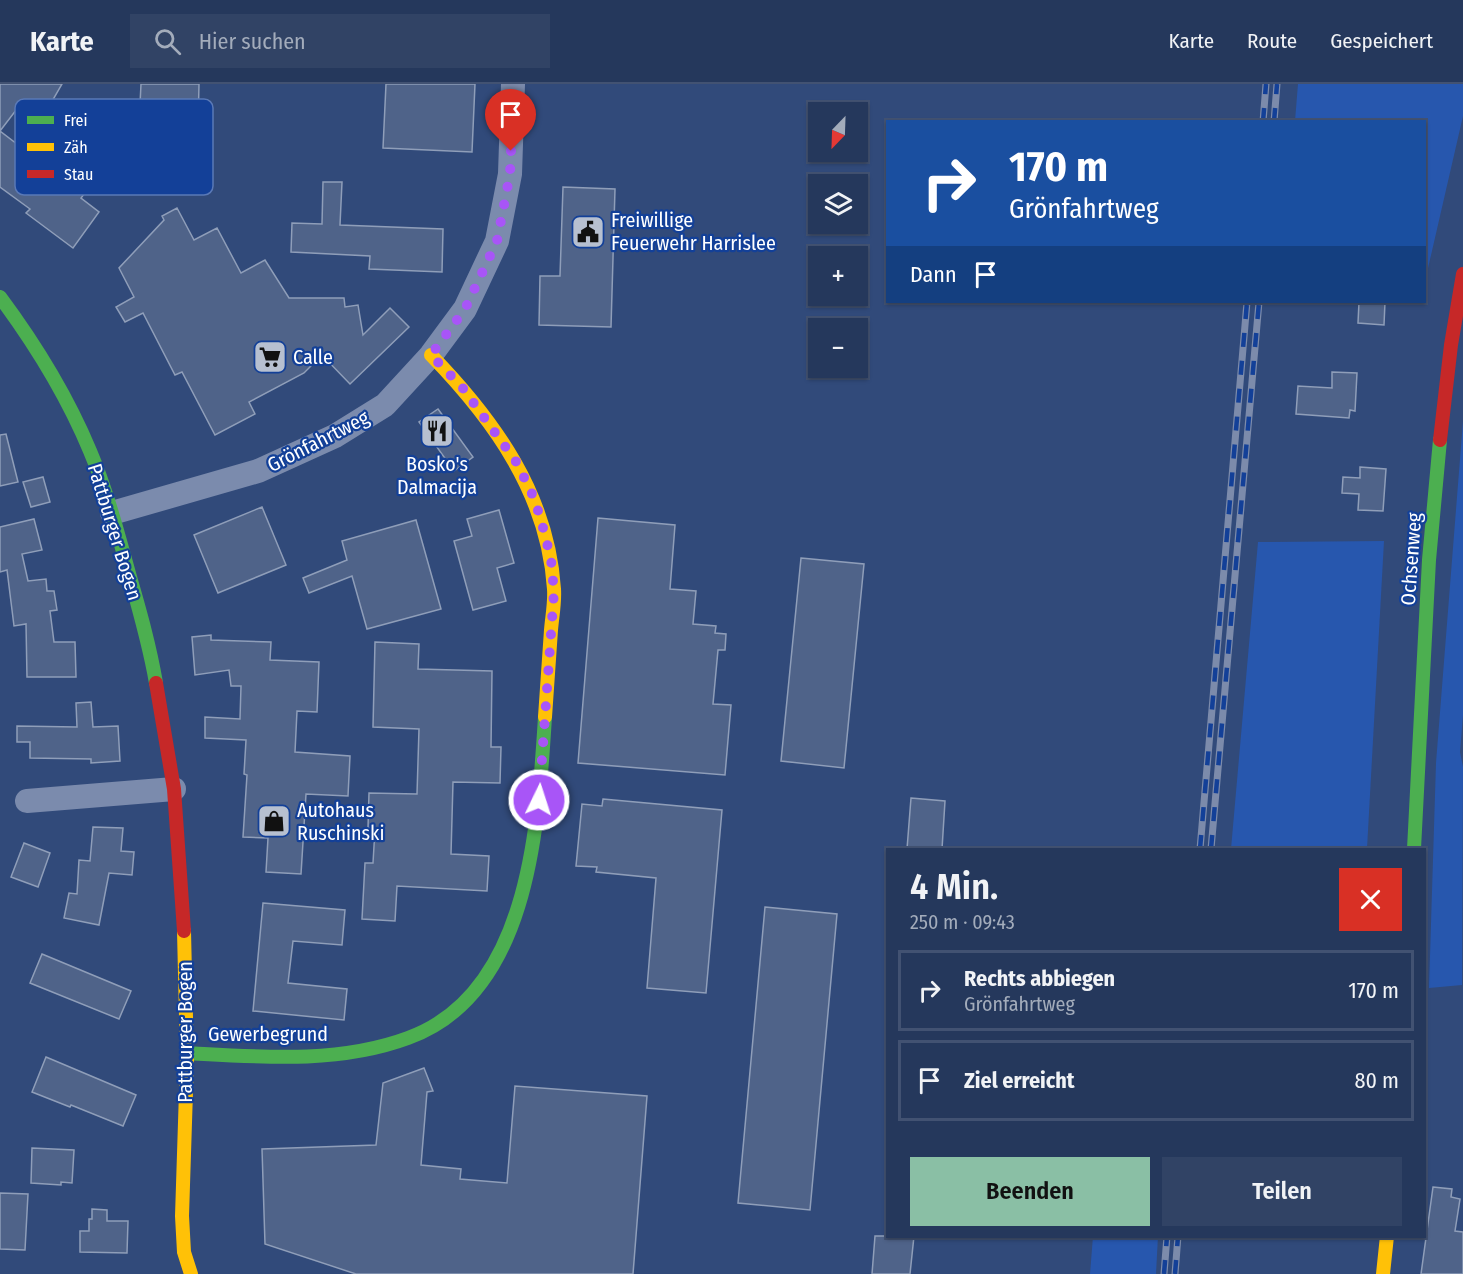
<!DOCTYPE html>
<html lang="de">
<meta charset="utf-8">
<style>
:root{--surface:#25385c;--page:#314365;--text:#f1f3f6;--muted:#a3acbb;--line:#425272;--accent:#8abfa5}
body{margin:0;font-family:"Fira Sans Condensed",sans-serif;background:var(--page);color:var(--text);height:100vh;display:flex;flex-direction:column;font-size:22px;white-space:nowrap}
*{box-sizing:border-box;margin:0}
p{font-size:20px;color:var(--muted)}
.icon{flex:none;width:33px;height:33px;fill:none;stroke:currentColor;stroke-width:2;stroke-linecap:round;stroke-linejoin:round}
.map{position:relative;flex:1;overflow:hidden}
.drawer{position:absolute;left:886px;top:764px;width:540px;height:390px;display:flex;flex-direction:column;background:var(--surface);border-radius:0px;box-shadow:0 2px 4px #0004,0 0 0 2px var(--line)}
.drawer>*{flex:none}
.banner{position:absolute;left:886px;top:36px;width:540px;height:183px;border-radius:0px;box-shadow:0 2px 4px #0004,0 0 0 2px var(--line);background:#1a4fa0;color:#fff;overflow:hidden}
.needle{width:39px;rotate:203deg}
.fabs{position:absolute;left:808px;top:18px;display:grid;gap:12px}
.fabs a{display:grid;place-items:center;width:60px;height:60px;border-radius:0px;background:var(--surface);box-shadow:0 2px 4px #0004,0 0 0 2px var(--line);font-size:30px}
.pin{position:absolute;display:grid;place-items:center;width:51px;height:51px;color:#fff;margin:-62px -26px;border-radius:50% 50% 50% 0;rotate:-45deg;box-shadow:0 0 6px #0007}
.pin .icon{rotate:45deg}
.me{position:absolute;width:66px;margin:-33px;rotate:4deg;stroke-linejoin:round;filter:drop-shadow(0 0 4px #0008)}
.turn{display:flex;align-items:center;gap:21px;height:126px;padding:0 24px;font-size:27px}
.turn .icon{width:78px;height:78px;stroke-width:2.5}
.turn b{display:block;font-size:42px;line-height:51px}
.then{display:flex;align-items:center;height:57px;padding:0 24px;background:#0003;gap:12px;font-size:22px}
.round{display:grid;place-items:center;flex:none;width:63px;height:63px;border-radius:0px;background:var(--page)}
.head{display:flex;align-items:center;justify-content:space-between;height:102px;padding:0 24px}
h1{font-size:36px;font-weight:600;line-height:45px}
.action{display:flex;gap:12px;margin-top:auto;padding:12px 24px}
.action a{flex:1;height:69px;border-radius:0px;background:var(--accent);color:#111;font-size:24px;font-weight:600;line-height:69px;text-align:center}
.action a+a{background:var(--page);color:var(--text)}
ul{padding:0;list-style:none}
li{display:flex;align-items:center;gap:18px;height:81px;margin:0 12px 9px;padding:0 12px;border:3px solid var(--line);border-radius:0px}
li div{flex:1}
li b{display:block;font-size:22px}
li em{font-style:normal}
header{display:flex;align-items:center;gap:36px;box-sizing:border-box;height:84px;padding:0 30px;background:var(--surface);border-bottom:2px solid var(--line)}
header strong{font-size:28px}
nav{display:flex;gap:33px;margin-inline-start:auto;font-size:21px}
.search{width:420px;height:54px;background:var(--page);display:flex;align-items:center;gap:15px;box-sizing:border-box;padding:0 21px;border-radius:0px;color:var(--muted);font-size:22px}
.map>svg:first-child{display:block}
</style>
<header>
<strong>Karte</strong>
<div class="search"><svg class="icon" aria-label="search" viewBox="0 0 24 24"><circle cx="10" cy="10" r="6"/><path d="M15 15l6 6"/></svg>Hier suchen</div>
<nav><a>Karte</a><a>Route</a><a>Gespeichert</a></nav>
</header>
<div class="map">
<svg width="1463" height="1190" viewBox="0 0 1463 1190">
<rect width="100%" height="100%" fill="#314a7a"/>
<!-- green -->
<g fill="#2757ae">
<path d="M1298,0h165v32l-37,161 -1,-155 -130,-1z"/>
<path d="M1463,337v294l-3,37 3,15 -1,218 -33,3 7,-225z"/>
<path d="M1384,457l-17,308h-136l27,-307z"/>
<path d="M1093,1152h65l-2,38h-66z"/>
</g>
<!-- building -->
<g fill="#4f6389" stroke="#8f9eb9" stroke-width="1.5" fill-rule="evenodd">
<path d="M0,0h62l-11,19 34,26 -7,9 21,15 -18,25 10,7 -10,13 18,14 -26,36 -47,-35 4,-4 -30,-22zM23,17l37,29 -22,30 -38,-29z"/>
<path d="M141,0h58l-1,44 -59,-3z"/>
<path d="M386,0h89l-3,68 -89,-4z"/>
<path d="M323,98h19l-2,43 103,4 -1,43 -73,-3 1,-13 -79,-4 1,-29 30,1z"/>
<path d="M563,103l52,2 -4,138 -72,-2 1,-49h20z"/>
<path d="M177,124l17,32 23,-12 24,45 24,-13 24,38h55l1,9 13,-2 5,30 27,-27 19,19 -59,57 -28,-29 -18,18 -55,29 6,12 -40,21 -33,-63 -7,3 -32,-62 -18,9 -9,-15 18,-10 -15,-29 45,-48 -2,-4z"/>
<path d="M1359,218h26l-1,23 -26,-2z"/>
<path d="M1332,288l25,1 -2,38 -5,-1 -1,8 -53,-4 2,-28 34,2z"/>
<path d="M438,325l35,48 -19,14 -35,-49z"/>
<path d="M6,350l12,48 -18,4v-51z"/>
<path d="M1360,383l26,2 -3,42 -25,-1 1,-16 -17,-1 1,-16 17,1z"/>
<path d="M43,393l7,25 -19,5 -8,-25z"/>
<path d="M262,423l24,58 -68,28 -24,-58z"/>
<path d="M499,426l15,53 -17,5 9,33 -33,9 -19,-69 18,-5 -5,-17z"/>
<path d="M598,434l77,7 -5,64 26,2 -3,33 23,2 -1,7 11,1 -1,16h-7l-5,54 18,1 -6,70 -147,-12z"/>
<path d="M34,435l8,31 -20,4 6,27 18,-2 1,12h7l3,19 -7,1 4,31h21l1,35h-49l-1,-53 -12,2 -7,-56 -7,2v-45z"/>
<path d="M416,436l25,89 -74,20 -15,-53 -43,17 -6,-15 44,-18 -5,-19z"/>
<path d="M801,474l63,6 -20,204 -63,-7z"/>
<path d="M211,551v5l60,2 -1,18 49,2 -2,50 -20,-1 -2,41 55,4 -2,40 -42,-2 -5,80 -35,-2 2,-34 -25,-1 4,-62 -3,-1 2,-34 -41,-2v-21l35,2 1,-33h-10l-2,-16 -34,5 -3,-38z"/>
<path d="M375,558l44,2 -1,25 74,2 -1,76h10l-1,36 -47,-1 -2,72 38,2 -2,35 -90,-5 -2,35 -33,-2 3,-56h8l2,-34 -7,-1 1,-35 48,1 2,-65 -46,-2z"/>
<path d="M91,618l2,25 25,-1 2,35 -29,2v-4l-61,-1v-16h-13v-16l60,1 -1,-24z"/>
<path d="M911,714l34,3 -3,48h-35z"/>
<path d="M603,715l119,11 -16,183 -59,-5 9,-110 -60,-6 1,-5 -21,-1 6,-62 20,2z"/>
<path d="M93,743l30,1 -2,23 13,1 -2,23 -23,-2 -10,52 -35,-7 5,-25 8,1 2,-34 11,1z"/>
<path d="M24,759l26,10 -12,34 -27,-10z"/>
<path d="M263,819l82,7 -3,35 -49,-4 -5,42 59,6 -3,31 -91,-9z"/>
<path d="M765,823l72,7 -27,296 -72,-7z"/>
<path d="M42,870l89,37 -12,28 -89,-36z"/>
<path d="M46,973l90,38 -13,31 -52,-21 -1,2 -38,-15z"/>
<path d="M424,984l9,23 -6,1 -6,73 40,4 -1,10 47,4 8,-97 132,10 -14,178h-277l-91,-30 -3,-95 114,-4 7,-62z"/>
<path d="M32,1064l42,2 -2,33 -11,-1v3l-30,-2z"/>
<path d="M1433,1103l19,2 -1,8 9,2 -5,32 8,1v42h-42z"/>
<path d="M0,1109l28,1 -3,56 -25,-1z"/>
<path d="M92,1125l15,1v11h21l-1,32 -47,-1v-21h9v-12h3z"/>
<path d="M875,1152h39l-4,38h-38z"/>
</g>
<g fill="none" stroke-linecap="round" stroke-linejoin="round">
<!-- street -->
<g stroke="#7b8bad" stroke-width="24">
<path d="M112,429l146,-42 77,-35 50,-31 46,-50 34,-46 32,-68 13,-67 3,-90"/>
<path d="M27,717l147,-12"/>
</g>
<!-- fast -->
<g stroke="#4caf50" stroke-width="14">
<path d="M0,213c35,47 67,99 90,154 17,40 28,83 40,126 10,35 20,70 26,106"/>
<path d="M1414,765l15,-289 11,-120"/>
<path d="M187,969c73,4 151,11 221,-15 122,-44 130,-212 137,-321"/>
</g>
<!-- slow -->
<g stroke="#ffc107" stroke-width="14">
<path d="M431,271c64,66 117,140 123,234 1,14 -2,28 -3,41 -2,29 -4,58 -6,87"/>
<path d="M184,847l3,129 -5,156 2,36 7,22"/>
<path d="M1383,1190l4,-38"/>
</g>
<!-- jam -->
<g stroke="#c62828" stroke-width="14">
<path d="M1440,356l11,-95 12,-71"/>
<path d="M156,599l18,106 10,142"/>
</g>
<!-- rail casing -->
<g stroke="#7c8bab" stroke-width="7">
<g id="rail">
<path d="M1263,38l3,-38"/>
<path d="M1274,38l3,-38"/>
<path d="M1200,765l47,-547"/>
<path d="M1211,765l48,-547"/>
<path d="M1164,1190l3,-38"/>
<path d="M1175,1190l3,-38"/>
</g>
</g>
<!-- rail -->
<use href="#rail" stroke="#134098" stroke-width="4.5" stroke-dasharray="14" stroke-linecap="butt"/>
</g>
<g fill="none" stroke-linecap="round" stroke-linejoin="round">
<!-- route -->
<path stroke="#a855f7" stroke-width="10" stroke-dasharray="0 18" d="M511,67l-1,23 -13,67 -32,68 -34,46 31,32 55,76 17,35 7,22 10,39 3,33 -15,208"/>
</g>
<!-- icons -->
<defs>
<g id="civic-square" transform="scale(1.725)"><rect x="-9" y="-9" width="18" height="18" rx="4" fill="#b7c0d0" stroke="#134098"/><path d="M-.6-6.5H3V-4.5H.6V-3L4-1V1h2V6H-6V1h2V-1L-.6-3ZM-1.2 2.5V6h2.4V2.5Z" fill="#111"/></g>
<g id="supermarket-square" transform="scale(1.725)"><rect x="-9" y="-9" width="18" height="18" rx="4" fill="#b7c0d0" stroke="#134098"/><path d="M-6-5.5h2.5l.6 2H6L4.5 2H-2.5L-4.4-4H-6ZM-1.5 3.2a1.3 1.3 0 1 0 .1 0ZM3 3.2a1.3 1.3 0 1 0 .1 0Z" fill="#111"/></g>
<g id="restaurant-square" transform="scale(1.725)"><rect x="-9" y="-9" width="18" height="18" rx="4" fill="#b7c0d0" stroke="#134098"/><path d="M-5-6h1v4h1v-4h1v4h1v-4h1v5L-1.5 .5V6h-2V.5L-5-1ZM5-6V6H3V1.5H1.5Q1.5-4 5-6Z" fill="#111"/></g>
<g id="shop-square" transform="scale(1.725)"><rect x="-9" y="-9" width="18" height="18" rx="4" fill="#b7c0d0" stroke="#134098"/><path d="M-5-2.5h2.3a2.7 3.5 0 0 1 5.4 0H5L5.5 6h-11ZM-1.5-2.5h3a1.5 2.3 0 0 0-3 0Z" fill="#111"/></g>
</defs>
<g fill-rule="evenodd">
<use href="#civic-square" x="588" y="148"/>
<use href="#supermarket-square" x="270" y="273"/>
<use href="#restaurant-square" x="437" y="347"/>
<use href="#shop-square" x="274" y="737"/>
</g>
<g text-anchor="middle" stroke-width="4.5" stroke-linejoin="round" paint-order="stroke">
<!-- poi labels -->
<g font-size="20" fill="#fff" stroke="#134098" text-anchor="start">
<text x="611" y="143">Freiwillige<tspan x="611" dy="23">Feuerwehr Harrislee</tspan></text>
<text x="293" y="280">Calle</text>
<text x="437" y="387" text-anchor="middle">Bosko's<tspan x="437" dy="23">Dalmacija</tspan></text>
<text x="297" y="733">Autohaus<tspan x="297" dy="23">Ruschinski</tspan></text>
</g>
<!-- street labels -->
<g font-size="20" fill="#fff" stroke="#134098">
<text transform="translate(318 357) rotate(-27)" y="7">Grönfahrtweg</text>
<text transform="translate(115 448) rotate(73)" y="7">Pattburger Bogen</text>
<text transform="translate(1411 475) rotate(-86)" y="7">Ochsenweg</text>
<text transform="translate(185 948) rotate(-90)" y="7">Pattburger Bogen</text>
<text x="268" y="957">Gewerbegrund</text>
</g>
</g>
<!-- legend -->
<rect x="15" y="15" width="198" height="96" rx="9" fill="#134098" stroke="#5a79b7" stroke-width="1.5"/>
<rect x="27" y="32" width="27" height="8" fill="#4caf50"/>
<rect x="27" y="59" width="27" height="8" fill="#ffc107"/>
<rect x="27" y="86" width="27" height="8" fill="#c62828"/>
<g font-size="16" fill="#fff">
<text x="64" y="42">Frei</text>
<text x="64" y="69">Zäh</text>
<text x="64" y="96">Stau</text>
</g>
</svg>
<div class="fabs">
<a><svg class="needle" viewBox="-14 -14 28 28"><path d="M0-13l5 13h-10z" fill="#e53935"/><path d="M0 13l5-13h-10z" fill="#a3acbb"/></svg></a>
<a><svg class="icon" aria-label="layers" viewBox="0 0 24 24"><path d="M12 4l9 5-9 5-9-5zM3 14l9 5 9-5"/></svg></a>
<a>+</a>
<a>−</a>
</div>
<div class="pin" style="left:511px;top:67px;background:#d93025"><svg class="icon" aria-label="arrive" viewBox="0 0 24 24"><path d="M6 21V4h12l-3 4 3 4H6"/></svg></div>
<svg class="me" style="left:539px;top:716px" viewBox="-20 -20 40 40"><circle r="17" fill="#a855f7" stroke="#fff" stroke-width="3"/><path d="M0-11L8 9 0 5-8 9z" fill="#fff"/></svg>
<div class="banner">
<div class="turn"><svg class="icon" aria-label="right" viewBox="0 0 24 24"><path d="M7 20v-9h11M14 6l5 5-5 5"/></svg><div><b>170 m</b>Grönfahrtweg</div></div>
<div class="then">Dann<svg class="icon" aria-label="arrive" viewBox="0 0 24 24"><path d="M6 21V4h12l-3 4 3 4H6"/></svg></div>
</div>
<section class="drawer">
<div class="head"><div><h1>4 Min.</h1><p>250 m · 09:43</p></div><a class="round" style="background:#d93025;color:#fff"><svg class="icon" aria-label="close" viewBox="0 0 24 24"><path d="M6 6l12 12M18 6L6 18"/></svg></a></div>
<ul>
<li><svg class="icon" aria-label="right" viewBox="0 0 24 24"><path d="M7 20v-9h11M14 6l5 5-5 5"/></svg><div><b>Rechts abbiegen</b><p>Grönfahrtweg</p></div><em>170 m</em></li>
<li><svg class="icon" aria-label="arrive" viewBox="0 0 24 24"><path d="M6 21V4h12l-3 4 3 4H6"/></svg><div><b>Ziel erreicht</b></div><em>80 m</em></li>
</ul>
<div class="action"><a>Beenden</a><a>Teilen</a></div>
</section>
</div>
